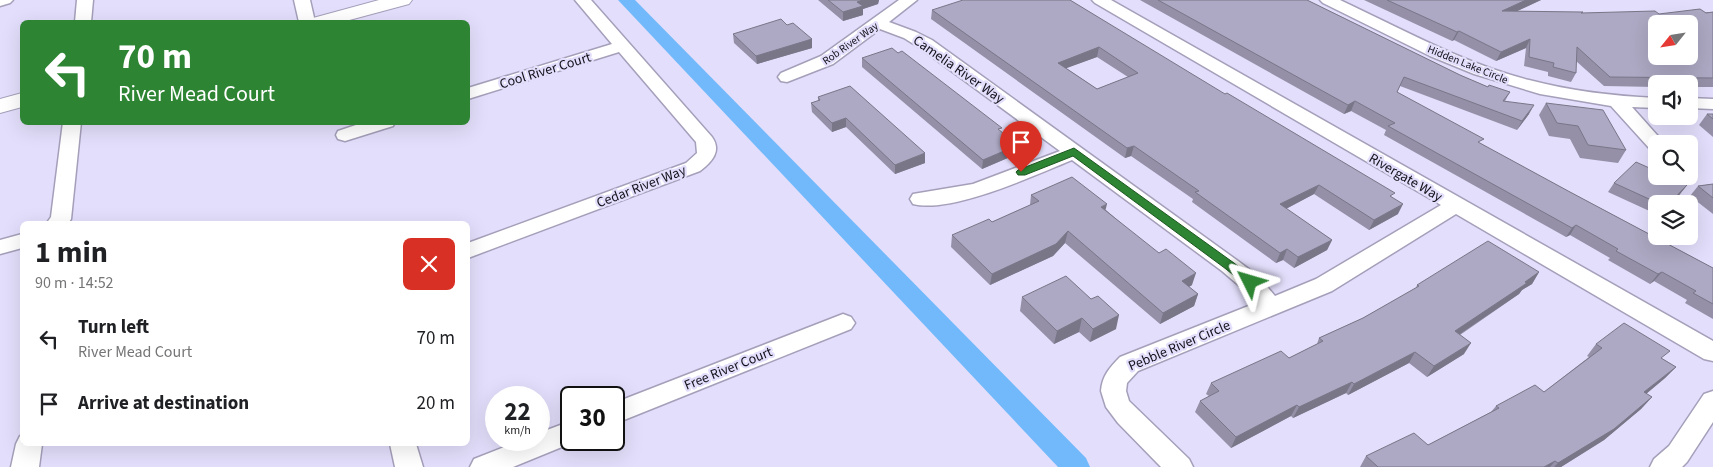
<!DOCTYPE html>
<meta charset="utf-8">
<style>
:root{--surface:#fff;--page:#f2f2f2;--text:#202124;--muted:#757577}
body{margin:0;font-family:"Source Sans 3",sans-serif;background:var(--page);color:var(--text);height:100vh;display:flex;flex-direction:column;font-size:19px;white-space:nowrap}
*{box-sizing:border-box;margin:0}
p{font-size:16px;color:var(--muted)}
.icon{flex:none;width:28px;height:28px;fill:none;stroke:currentColor;stroke-width:2;stroke-linecap:round;stroke-linejoin:round}
.map{position:relative;flex:1;overflow:hidden}
.details{position:absolute;left:20px;top:221px;width:450px;height:225px;display:flex;flex-direction:column;background:var(--surface);border-radius:8px;box-shadow:0 5px 20px #0002}
.details>*{flex:none}
.guide{position:absolute;left:20px;top:20px;width:450px;height:105px;border-radius:8px;box-shadow:0 5px 20px #0002;background:#2d8433;color:#fff;overflow:hidden}
.needle{width:32px;rotate:240deg}
.fabs{position:absolute;left:1648px;top:15px;display:grid;gap:10px}
.fabs a{display:grid;place-items:center;width:50px;height:50px;border-radius:8px;background:var(--surface);box-shadow:0 5px 20px #0002;font-size:25px}
.speed{position:absolute;left:485px;top:386px;display:flex;gap:10px;font-size:25px;font-weight:700;text-align:center}
.speed>*{display:grid;place-content:center;width:65px;height:65px;border-radius:50%;background:var(--surface);box-shadow:0 5px 20px #0002;line-height:1}
.speed small{font-size:12px;font-weight:400}
.speed .limit{border:2px solid #111;border-radius:8px;background:#fff;color:#111}
.pin{position:absolute;display:grid;place-items:center;width:42px;height:42px;color:#fff;margin:-51px -21px;border-radius:50% 50% 50% 0;rotate:-45deg;box-shadow:0 0 5px #0007}
.pin .icon{rotate:45deg}
.me{position:absolute;width:55px;margin:-28px;rotate:310deg;stroke-linejoin:round;filter:drop-shadow(0 0 4px #0008)}
.turn{display:flex;align-items:center;gap:18px;height:105px;padding:0 15px;font-size:22px}
.turn .icon{width:65px;height:65px;stroke-width:2.5}
.turn b{display:block;font-size:35px;line-height:42px}
.round{display:grid;place-items:center;flex:none;width:52px;height:52px;border-radius:8px;background:var(--page)}
.summary{display:flex;align-items:center;justify-content:space-between;height:85px;padding:0 15px}
h1{font-size:30px;font-weight:700;line-height:38px}
ul{padding:0;list-style:none}
li{display:flex;align-items:center;gap:15px;height:65px;padding:0 15px}
li div{flex:1}
li b{display:block;font-size:19px}
li em{font-style:normal}
.map>svg:first-child{display:block}
</style>
<div class="map">
<svg width="1713" height="467" viewBox="0 0 1713 467">
<rect width="100%" height="100%" fill="#e3defb"/>
<g fill="none" stroke-linecap="round" stroke-linejoin="round">
<!-- canal -->
<path fill="#72b9fb" fill-rule="evenodd" d="M618,0h17l451,458 4,9h-32z"/>
<!-- minor casing -->
<g stroke="#a59fba" stroke-width="3">
<g id="minor">
<path d="M0,0h13l-3,3 -10,3z"/>
<path d="M77,0h16l-2,22h-16z"/>
<path d="M294,0h16l5,22h-16z"/>
<path d="M575,0h16l121,137c10,14 0,25 -12,34l-232,87v-15l218,-80 11,-10 -1,-11 -77,-90 -151,47v-11l144,-44z"/>
<path d="M899,0h18l-28,22 27,10 16,8 306,221 20,15 17,20 41,-17 125,-74 -346,-202 -3,-3h19l602,341v20l-9,-2 -248,-145 -124,77 -194,80 -11,12 -1,8 3,10 60,58 4,8h-32l-43,-44 -12,-16 -5,-16c1,-15 9,-24 19,-34l136,-54 -14,-15 -20,-17 -150,-111c-37,15 -121,54 -159,44l-3,-5 3,-5 60,-10 87,-33 -140,-103 -16,-10 -24,-9 -47,35 -46,18 -6,-1 -3,-4 3,-4 40,-17z"/>
<path d="M1320,0h20c62,29 122,63 189,80 42,11 84,16 127,18v10l-24,-1 33,37h-9v6l-7,-2 -38,-42 -71,-12 -66,-20 -44,-18 -107,-53z"/>
<path d="M1689,98l24,1v10l-24,-1z"/>
<path d="M63,122h18l-10,97 -3,5h-22l5,-7z"/>
<path d="M365,122h30l-2,4 -48,15 -7,-2 -2,-4 2,-4z"/>
<path d="M22,234v14l-22,6v-14z"/>
<path d="M843,314l8,3 4,6 -4,6 -237,95v-21z"/>
<path d="M1713,391v31l-26,40 -5,5h-32l4,-8 15,-13 35,-52z"/>
<path d="M571,421v19h8l-66,27h-43l4,-8 48,-19h17v-7z"/>
<path d="M22,435v9h20l-3,23h-28l5,-23 4,-8z"/>
<path d="M390,444h26l7,23h-28z"/>
</g>
</g>
<!-- tertiary casing -->
<g stroke="#a59fba" stroke-width="2">
<g id="tertiary">
<path d="M379,0h33l-3,4 -67,18h-32l3,-4z"/>
<path d="M22,93v14l-22,6v-14z"/>
</g>
</g>
<!-- minor -->
<use href="#minor" fill="#fff" fill-rule="evenodd"/>
<!-- tertiary -->
<use href="#tertiary" fill="#fff" fill-rule="evenodd"/>
</g>
<!-- wall -->
<g fill="#9590a8" fill-rule="evenodd">
<path d="M818,0h61l-1,4 -15,5v6l-20,6z"/>
<path d="M1070,0l323,198 5,16 -29,16 -55,-36 -28,15 46,31 -5,10 -33,18 -11,-8 -7,3 -84,-61 1,-3 -62,-43 -6,2 -194,-139 1,-9zM1097,57l31,20 -31,12 -31,-21z"/>
<path d="M1140,0h167l153,75 28,12 22,5 -5,9 24,13 -12,16 -117,-44 -3,6 84,52 89,48 143,76v51l-28,-16 2,-3 -33,-19 -4,3 -42,-24 2,-2 -40,-23 -4,2 -182,-102 2,-5 -35,-19 -7,3z"/>
<path d="M1364,0h177l-24,11 66,2 76,1 54,-2v75h-24v-3h-33v3l-52,-1 -28,-25v12l-5,9 -23,-6v-4l-24,-6 2,-18 -30,13 -42,-21 -2,1z"/>
<path d="M787,25l25,14v9l-55,16 -23,-21 -1,-9z"/>
<path d="M862,58l139,74 17,13 -1,9 -35,15 -120,-102z"/>
<path d="M818,97l107,66 -30,11 -49,-47 -14,5 -20,-20 -1,-9 7,-2z"/>
<path d="M1546,103l80,47 -8,13 -38,-5 -10,-19 -21,-3 -10,-21z"/>
<path d="M1707,114h6v23l-14,-12z"/>
<path d="M1614,183l73,2 -7,9 -9,10h-15v10l-48,-22z"/>
<path d="M1713,184v30l-23,-18 8,-10z"/>
<path d="M1031,195l75,15 86,75 -3,2 9,7 -4,12 -34,18 -95,-81 -12,13 -63,29 -39,-38 1,-12 40,-13 38,-17z"/>
<path d="M1539,272l-7,12 -10,6 -3,4 -59,41 4,19 -37,23 -18,-14 -61,32 -2,-2 -53,25 -2,-2 -60,32 -36,-36 5,-11 9,-5 -3,-2 5,-11 78,-25 28,-14 2,-6 44,-20 53,-30 1,-3z"/>
<path d="M1022,297l94,32 -26,13 -11,-10 -25,12 -34,-33z"/>
<path d="M1596,344l67,15 13,8 -11,11 -19,16 6,3 -11,12 -37,31 -43,27h-201l6,-11 62,-11 63,-33 5,-6 48,-14 45,-35 -2,-1z"/>
</g>
<!-- shaded-wall -->
<g fill="#797688">
<path d="M863,0h16l-1,4 -15,5v6l-20,6v-9l14,-10z"/>
<path d="M1526,0h15l-43,20 4,-9z"/>
<path d="M1459,31l-5,9 -2,1 5,-9z"/>
<path d="M812,39v9l-55,16 -1,-8z"/>
<path d="M1530,39l-4,9 -30,13 5,-9z"/>
<path d="M1099,47l-2,10 -41,15 2,-9z"/>
<path d="M1355,101l-4,10 -7,3 4,-9z"/>
<path d="M1534,105l-5,9 -12,16 5,-9z"/>
<path d="M846,118v9l-14,5v-9z"/>
<path d="M1018,145l-1,9 -35,15 1,-9z"/>
<path d="M1134,146l-3,10 -6,2 2,-10z"/>
<path d="M925,153v10l-30,11v-9z"/>
<path d="M1319,185l-5,9 -38,20 4,-10z"/>
<path d="M1687,185l-7,9 -9,10h-2z"/>
<path d="M1107,204l-3,12 -3,-9z"/>
<path d="M1403,204l-5,10 -29,16 5,-10z"/>
<path d="M1576,225l-6,10 -4,2 6,-9z"/>
<path d="M1068,231l-3,12 -12,13 -63,29 2,-11z"/>
<path d="M1332,240l-5,10 -33,18 4,-11z"/>
<path d="M1287,249l-4,11 -7,3 4,-10z"/>
<path d="M1539,272l-7,12 -10,6 -3,4 -71,48 7,-11z"/>
<path d="M1662,272l-8,9 -4,3 8,-10z"/>
<path d="M1196,273l-4,12 -14,8 4,-12z"/>
<path d="M1198,294l-4,12 -34,18 3,-11z"/>
<path d="M1119,315l-3,14 -26,13 3,-13z"/>
<path d="M1082,318l-3,14 -25,12 3,-13z"/>
<path d="M1471,343l-7,11 -37,23 7,-11z"/>
<path d="M1415,352l-6,11 -61,32 6,-11z"/>
<path d="M1676,367l-11,11 -31,26 10,-12z"/>
<path d="M1352,382l-6,11 -53,25 6,-11z"/>
<path d="M1652,397l-11,12 -37,31 -43,27h-7l4,-4z"/>
<path d="M1297,405l-6,11 -60,32 5,-11z"/>
<path d="M1555,461l-5,6h-6z"/>
</g>
<!-- building -->
<g fill="#ada8c3" stroke="#797688" fill-rule="evenodd">
<path d="M828,0h35l-6,2 6,4 -20,6z"/>
<path d="M963,0h107l155,94 2,-1 168,100 -5,3 13,8 -29,16 -55,-35 -39,19 52,36 -34,17 -11,-8 -7,4 -85,-61 4,-1 -65,-45 -7,2 -195,-138zM1099,47l39,26 -41,16 -39,-26z"/>
<path d="M1158,0h149l153,75 28,12 1,-2 21,7 -7,9 31,4 -12,16 -118,-44 -7,15 87,47 -6,3 92,50 143,76v36l-20,-11 3,-2 -34,-19 -4,2 -42,-23 2,-2 -42,-24 -4,3 -184,-102 7,-3 -40,-22 -7,4z"/>
<path d="M1387,0h139l-24,11 81,1 -2,1 74,-2 4,3 41,-5 6,4 7,-1v66l-103,-1 -33,-30 -1,26 -23,-6 1,-4 -25,-6 1,-18 -29,13 -42,-21 -2,1zM1656,24h33v32h-33z"/>
<path d="M781,19l6,6 6,-2 19,16 -56,17 -23,-22z"/>
<path d="M892,48l6,5 4,-2 100,77 -4,1 20,16 -35,15 -121,-102z"/>
<path d="M850,86l75,67 -30,12 -49,-47 -14,5 -21,-20 9,-3 -2,-3z"/>
<path d="M1546,103l57,7 23,40 -38,-5 -10,-19 -21,-3z"/>
<path d="M1707,114h6v5z"/>
<path d="M1636,162l20,9v5h12l19,9 -18,19h-9l-46,-21z"/>
<path d="M1072,177l35,27 -6,3 58,46 7,-4 30,24 -14,8 16,13 -35,19 -95,-82 -12,13 -64,30 -40,-39 37,-16 3,3 47,-21 -8,-6z"/>
<path d="M1713,184v14l-15,-12z"/>
<path d="M1488,241l51,31 -14,10 2,1 -72,48 16,12 -37,23 -19,-14 -61,32 -2,-2 -53,25 -2,-2 -61,32 -36,-36 19,-10 -8,-8 70,-32 8,7 34,-17 -4,-3 44,-20 56,-32 -2,-1z"/>
<path d="M1066,276l25,23 7,-3 21,19 -26,14 -11,-11 -25,13 -35,-34z"/>
<path d="M1624,323l46,28 -9,7 15,9 -32,25 8,5 -38,32 -56,34 -3,-2 -11,6h-166l-12,-11 48,-23 14,12 71,-37 -3,-2 39,-21 9,7 58,-44 -6,-4z"/>
</g>
<!-- route -->
<path fill="#2d8433" stroke="#1d5621" d="M1074,148l160,115 20,16 2,3 -2,3h-9l-19,-16 -153,-113 -48,19h-7l-2,-3 2,-2z"/>
<g text-anchor="middle" stroke-width="4.5" stroke-linejoin="round" paint-order="stroke">
<!-- far-street labels -->
<g font-size="11" fill="#13111b" stroke="#e3defb">
<text transform="translate(850 43) rotate(-35)" y="4">Rob River Way</text>
<text transform="translate(1468 64) rotate(22)" y="4">Hidden Lake Circle</text>
</g>
<!-- street labels -->
<g font-size="14" fill="#13111b" stroke="#e3defb">
<text transform="translate(959 69) rotate(35)" y="5">Camelia River Way</text>
<text transform="translate(545 70) rotate(-17)" y="5">Cool River Court</text>
<text transform="translate(1406 177) rotate(30)" y="5">Rivergate Way</text>
<text transform="translate(641 186) rotate(-21)" y="5">Cedar River Way</text>
<text transform="translate(1179 345) rotate(-23)" y="5">Pebble River Circle</text>
<text transform="translate(728 368) rotate(-22)" y="5">Free River Court</text>
</g>
</g>
</svg>
<div class="fabs">
<a><svg class="needle" viewBox="-14 -14 28 28"><path d="M0-13l5 13h-10z" fill="#e53935"/><path d="M0 13l5-13h-10z" fill="#757577"/></svg></a>
<a><svg class="icon" aria-label="sound" viewBox="0 0 24 24"><path d="M4 9h4l5-4v14l-5-4H4zM17 9q2 3 0 6"/></svg></a>
<a><svg class="icon" aria-label="search" viewBox="0 0 24 24"><circle cx="10" cy="10" r="6"/><path d="M15 15l6 6"/></svg></a>
<a><svg class="icon" aria-label="layers" viewBox="0 0 24 24"><path d="M12 4l9 5-9 5-9-5zM3 14l9 5 9-5"/></svg></a>
</div>
<div class="speed"><div>22<small>km/h</small></div><div class="limit">30</div></div>
<div class="pin" style="left:1021px;top:172px;background:#d93025"><svg class="icon" aria-label="arrive" viewBox="0 0 24 24"><path d="M6 21V4h12l-3 4 3 4H6"/></svg></div>
<svg class="me" style="left:1250px;top:282px" viewBox="-20 -20 40 40"><path d="M0-17L14 15 0 8-14 15z" fill="#2d8433" stroke="#fff" stroke-width="4"/></svg>
<div class="guide">
<div class="turn"><svg class="icon" aria-label="left" viewBox="0 0 24 24"><path d="M17 20v-9H6M10 6l-5 5 5 5"/></svg><div><b>70 m</b>River Mead Court</div></div>
</div>
<section class="details">
<div class="summary"><div><h1>1 min</h1><p>90 m · 14:52</p></div><a class="round" style="background:#d93025;color:#fff"><svg class="icon" aria-label="close" viewBox="0 0 24 24"><path d="M6 6l12 12M18 6L6 18"/></svg></a></div>
<ul>
<li><svg class="icon" aria-label="left" viewBox="0 0 24 24"><path d="M17 20v-9H6M10 6l-5 5 5 5"/></svg><div><b>Turn left</b><p>River Mead Court</p></div><em>70 m</em></li>
<li><svg class="icon" aria-label="arrive" viewBox="0 0 24 24"><path d="M6 21V4h12l-3 4 3 4H6"/></svg><div><b>Arrive at destination</b></div><em>20 m</em></li>
</ul>
</section>
</div>
